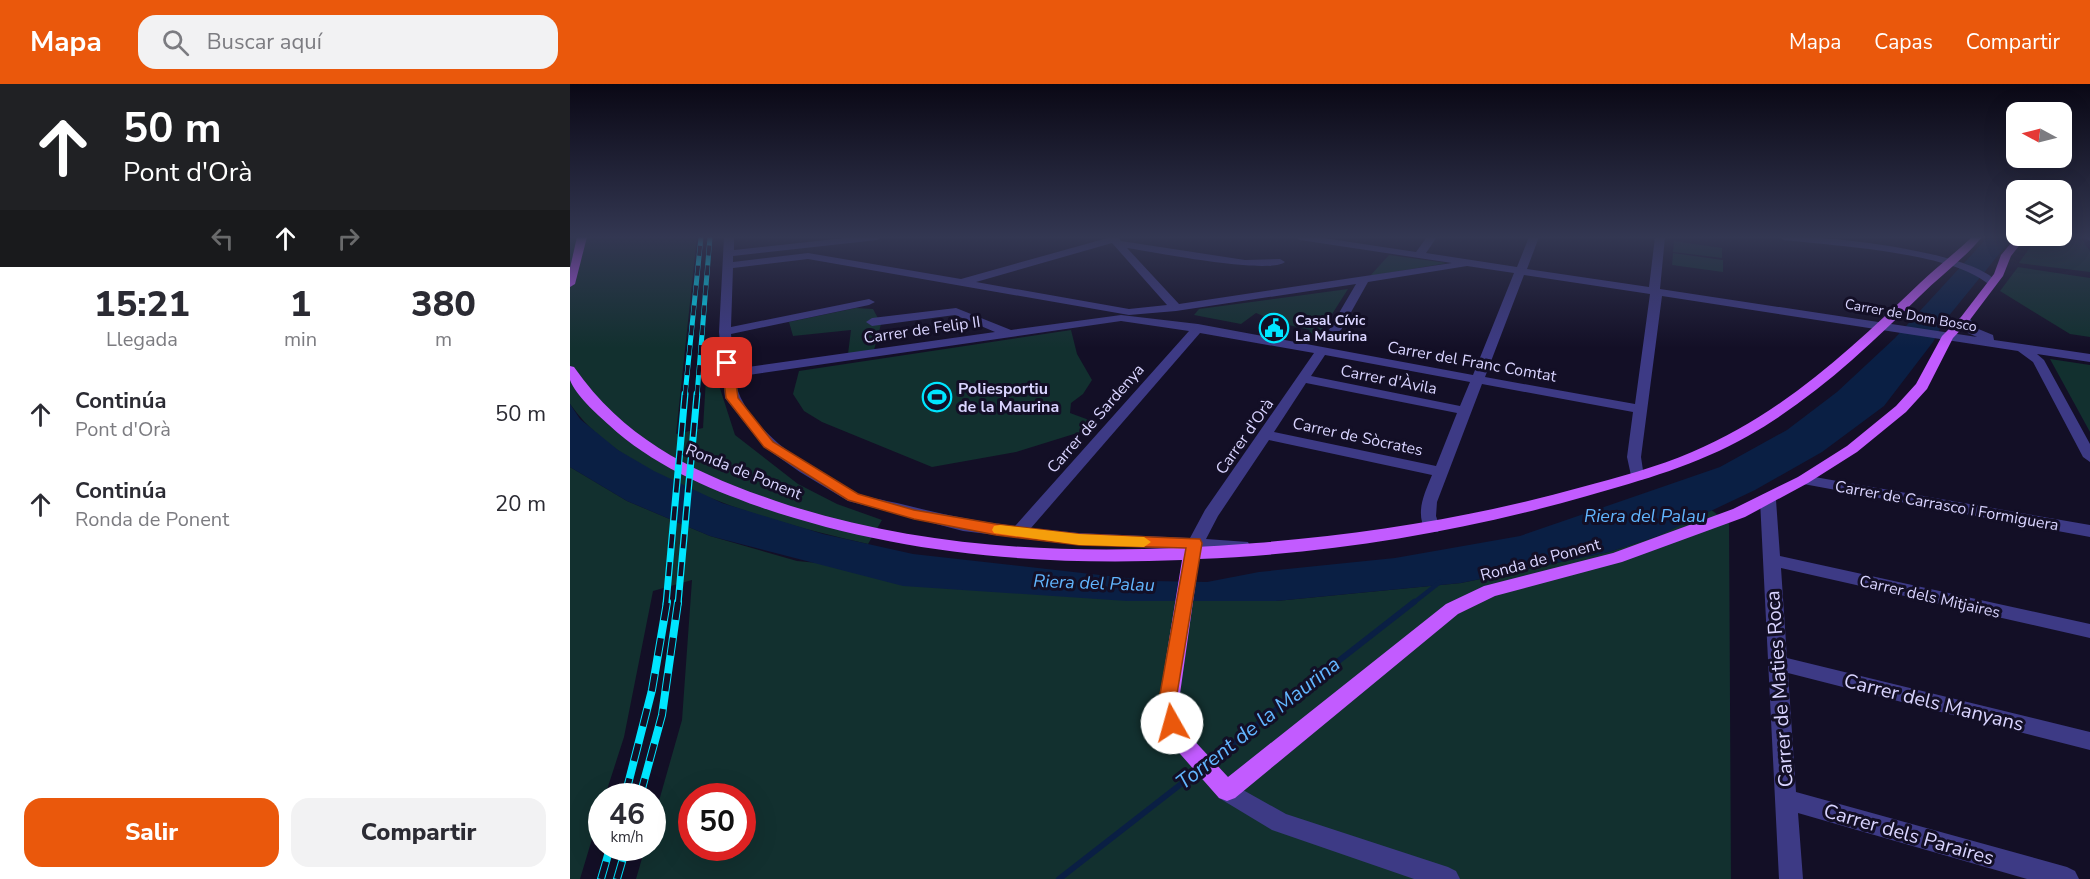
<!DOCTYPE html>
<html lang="es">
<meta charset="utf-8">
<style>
:root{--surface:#fff;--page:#f2f2f3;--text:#2b2b33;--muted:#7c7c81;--accent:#ea580c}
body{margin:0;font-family:"Nunito Sans",sans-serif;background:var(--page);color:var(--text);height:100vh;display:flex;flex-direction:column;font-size:22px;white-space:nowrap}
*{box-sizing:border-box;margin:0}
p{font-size:20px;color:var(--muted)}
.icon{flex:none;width:33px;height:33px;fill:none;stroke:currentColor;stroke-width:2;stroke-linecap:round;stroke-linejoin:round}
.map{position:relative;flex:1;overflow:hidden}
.sheet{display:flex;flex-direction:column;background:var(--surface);width:570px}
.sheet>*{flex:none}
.guide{background:#202124;color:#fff;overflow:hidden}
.needle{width:39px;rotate:277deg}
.tools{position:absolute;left:1436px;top:18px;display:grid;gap:12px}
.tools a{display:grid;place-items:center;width:66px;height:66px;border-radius:12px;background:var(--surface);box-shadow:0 6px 24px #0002;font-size:30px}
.speed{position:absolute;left:18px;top:699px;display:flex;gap:12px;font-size:30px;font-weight:700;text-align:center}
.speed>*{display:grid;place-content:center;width:78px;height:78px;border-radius:50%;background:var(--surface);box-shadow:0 6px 24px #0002;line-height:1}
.speed small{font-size:15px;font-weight:400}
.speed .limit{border:9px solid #d22;background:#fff;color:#111}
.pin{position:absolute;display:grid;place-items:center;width:51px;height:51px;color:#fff;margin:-26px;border-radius:12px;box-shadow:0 3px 9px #0006}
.me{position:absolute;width:66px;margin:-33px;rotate:353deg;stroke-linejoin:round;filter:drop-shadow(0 0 4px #0008)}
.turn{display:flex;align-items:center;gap:21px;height:126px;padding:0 24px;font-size:27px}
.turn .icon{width:78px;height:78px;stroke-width:2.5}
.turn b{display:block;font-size:42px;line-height:51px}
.lanes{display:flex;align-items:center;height:57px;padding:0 24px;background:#0003;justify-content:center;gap:30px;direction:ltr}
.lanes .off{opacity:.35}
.eta{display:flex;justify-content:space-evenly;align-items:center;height:102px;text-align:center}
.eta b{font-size:36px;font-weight:800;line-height:42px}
.primary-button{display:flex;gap:12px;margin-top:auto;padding:12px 24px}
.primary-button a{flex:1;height:69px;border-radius:18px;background:var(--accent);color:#fff;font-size:24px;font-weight:800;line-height:69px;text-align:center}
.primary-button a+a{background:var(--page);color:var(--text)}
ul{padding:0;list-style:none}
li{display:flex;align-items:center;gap:18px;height:90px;padding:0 24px}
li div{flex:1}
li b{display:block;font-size:22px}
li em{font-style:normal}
header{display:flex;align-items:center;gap:36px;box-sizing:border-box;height:84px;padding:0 30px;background:var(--accent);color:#fff}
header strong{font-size:28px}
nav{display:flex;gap:33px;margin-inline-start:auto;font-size:21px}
.search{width:420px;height:54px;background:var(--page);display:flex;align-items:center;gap:15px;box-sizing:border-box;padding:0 21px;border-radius:18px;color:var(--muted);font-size:22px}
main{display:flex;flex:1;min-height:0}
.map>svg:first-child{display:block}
</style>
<header>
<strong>Mapa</strong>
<div class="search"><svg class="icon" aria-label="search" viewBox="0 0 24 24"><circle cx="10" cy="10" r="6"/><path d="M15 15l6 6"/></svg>Buscar aquí</div>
<nav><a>Mapa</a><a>Capas</a><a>Compartir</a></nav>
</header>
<main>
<section class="sheet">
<div class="guide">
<div class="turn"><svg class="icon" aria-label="ahead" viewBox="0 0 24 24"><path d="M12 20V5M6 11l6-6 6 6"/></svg><div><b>50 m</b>Pont d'Orà</div></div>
<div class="lanes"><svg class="icon off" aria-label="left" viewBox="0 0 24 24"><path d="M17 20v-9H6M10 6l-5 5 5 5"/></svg><svg class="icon" aria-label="ahead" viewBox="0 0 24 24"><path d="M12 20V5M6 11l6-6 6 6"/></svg><svg class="icon off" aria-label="right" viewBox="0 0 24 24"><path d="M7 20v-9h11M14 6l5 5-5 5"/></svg></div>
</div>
<div class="eta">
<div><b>15:21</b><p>Llegada</p></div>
<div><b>1</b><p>min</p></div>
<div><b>380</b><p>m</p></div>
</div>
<ul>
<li><svg class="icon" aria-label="ahead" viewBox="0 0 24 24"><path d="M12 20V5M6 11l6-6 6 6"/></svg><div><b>Continúa</b><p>Pont d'Orà</p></div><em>50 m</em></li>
<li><svg class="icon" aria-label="ahead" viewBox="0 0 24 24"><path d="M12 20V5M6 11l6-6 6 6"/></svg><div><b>Continúa</b><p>Ronda de Ponent</p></div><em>20 m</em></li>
</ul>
<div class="primary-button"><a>Salir</a><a>Compartir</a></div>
</section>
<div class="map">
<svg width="1520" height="795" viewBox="0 0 1520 795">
<rect width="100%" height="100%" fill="#130f26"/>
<!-- green -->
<g fill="#12302f" fill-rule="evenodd">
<path d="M0,153h127l-21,197 27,-6 3,-50 10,-2 19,59 63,49 39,20 45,16 -14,24c-90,-20 -243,-61 -298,-140z"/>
<path d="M1467,153h43l10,14v21l-71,-9z"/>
<path d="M1104,157l48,7v10l-49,-6z"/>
<path d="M1103,169l50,7v12l-51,-7z"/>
<path d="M819,171l58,8 -77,13z"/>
<path d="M1448,183l72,11v59l-20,-3 -70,-43z"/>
<path d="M778,205l-33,52 -10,-2 5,-9 -30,-7 -24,-10 -15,11 -47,-9 5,-6z"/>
<path d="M286,224l17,1 8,15 -7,26 -26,4 3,-24 -58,6 -4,-14z"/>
<path d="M501,246l6,24 15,26 -9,14 -12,9 -1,10 19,7 1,9 -74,23 -84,15 -110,-45 -18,-11 -11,-17 6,-23z"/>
<path d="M1480,275l40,6v67z"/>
<path d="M0,383l57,34 83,35 87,25 411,39 68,1 185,-18 148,-31 49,-16 52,-27 19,14 2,356h-1095l9,-31h7l1,-26 29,-102 10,-140 -39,11 -29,146 -19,59h-3l-1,13 -21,70h-10zM122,712h50v52h-50z"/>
</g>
<!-- water -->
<path fill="#0a1f44" d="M1418,153h25l-70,86 -10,19 -49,64 -62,46 -67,38 -97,46 -49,16 -148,31 -185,18h-149l-224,-15 -193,-50 -83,-35 -57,-34v-63l10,15 38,31 36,21 68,32 101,31 90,20 240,27 54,1 52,-10 136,-14 125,-22 200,-69 67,-37 50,-38 58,-54z"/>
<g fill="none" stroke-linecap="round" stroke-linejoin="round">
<!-- stream-far1 -->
<path stroke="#0a1f44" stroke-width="4.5" d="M842,520l28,-22"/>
<!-- stream -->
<g stroke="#0a1f44" stroke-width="6">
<path d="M638,679l206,-161"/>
<path d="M489,795l140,-109"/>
</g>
<!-- minor -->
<g fill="#3d3a85" fill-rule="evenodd">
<path d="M154,153h10v13l120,-13h28l-5,3 -144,16v6l75,-9 153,26 150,-42h7l3,4 124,19 35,-1 5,3c-17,13 -131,-10 -158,-14l52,56 273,-41 -152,-23 -5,-3h22l99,15 11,-15h10l-11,16 91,14 12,-30h10l-12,32 122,18 6,-50h10l-5,52 317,48 -9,-4 -9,-14 6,-4 4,2 7,11 17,7 1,5 96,14v8l-53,-8 7,6 46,84v18l-7,-5 -50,-95 -15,-11 -356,-55 -21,161 3,20 -2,3h-10l-5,-23 6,-45 -151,-28 -45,118 -1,14 4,12 -2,4h-12c-11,-20 -2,-37 6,-57l-163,-35 -51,76 -12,23 42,3 2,4 -2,4h-48l-2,4h-12l-2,-5 -105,-4 -116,-14 -115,-30 -48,-29 -36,-25 -39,-49 -6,-66zM542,159l55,62 -38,4 -153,-27zM238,175l321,56 47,-4 180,-27 -27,46 6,4 6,-4 27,-48 99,-16 47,7 -41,102 -275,-51 -77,-9 -110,15 -55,-22 -84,10 -6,4 6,4 83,-11 40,17 -261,37 -3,-35 138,-29 6,-3 -6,-3 -138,28 2,-59zM954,191l126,19 -15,110 -150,-27zM551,237l68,10 -174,195c-41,-5 -79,-13 -118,-23 -13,-3 -28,-5 -40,-10 -42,-19 -118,-67 -122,-116zM630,249l114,20 -109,157 -15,28 -111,-5 -48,-5zM755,271l145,27 -10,24 -149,-30zM736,299l151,30 -21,53 -162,-34z"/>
<path d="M1209,153c41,-3 191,14 217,44l-9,2c-39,-31 -151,-37 -203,-43z"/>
<path d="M1514,153h6v4z"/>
<path d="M1233,391l287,50v12l-292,-54 -2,-3 2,-3z"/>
<path d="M1198,411l8,5 4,56 310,68v14l-309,-70 6,90 303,74v18l-302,-77 8,119 271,75 8,4 4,8h-52l-229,-66 5,66h-24l-19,-379z"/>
<path d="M657,697l59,33 162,53 8,4 4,8h-46l-142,-49 -53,-32 -3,-7 3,-7z"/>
</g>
<!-- major -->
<g fill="#c25bff" fill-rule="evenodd">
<path d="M7,153h10l-12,47 -5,3v-19z"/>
<path d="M1402,153h10c-18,22 -42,39 -62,59 -53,52 -107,103 -172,140 -51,29 -105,44 -161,60 -126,36 -258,58 -388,63l-21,149 11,27 39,42 218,-173 38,-18 129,-33 120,-44 65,-32 49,-31 49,-40 20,-22 26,-48 19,-19 33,-43 7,-19 15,-18h10l-15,19 -8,20 -34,45 -16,17 -26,51 -21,23 -49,40 -49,31 -63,34 -123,45 -127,34 -37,18 -223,184 -8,3 -8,-3 -45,-51 -16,-39 24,-148c-144,6 -285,-6 -422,-53 -54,-19 -109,-43 -151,-82 -13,-12 -33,-29 -39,-45 0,-4 0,-10 0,-14l4,1c51,73 120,106 202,134 154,52 319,55 480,42 110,-9 220,-26 326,-56 37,-10 75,-20 110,-35 90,-38 159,-103 228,-169 17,-16 35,-30 52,-46z"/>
</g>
<!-- rail-far2 casing -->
<g stroke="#00e5ff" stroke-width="5">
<g id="rail-far2">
<path d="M115,311l16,-158"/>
<path d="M127,311l13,-158"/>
</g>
</g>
<!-- rail-far1 casing -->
<g stroke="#00e5ff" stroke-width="7">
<g id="rail-far1">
<path d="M96,520l19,-210"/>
<path d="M108,520l19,-210"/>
</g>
</g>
<!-- rail casing -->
<g stroke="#00e5ff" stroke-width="8">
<g id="rail">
<path d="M55,712l27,-106 15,-88"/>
<path d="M70,712l22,-81 16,-113"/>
<path d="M31,795l9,-31"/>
<path d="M47,795l9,-31"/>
</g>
</g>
<!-- rail-far2 -->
<use href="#rail-far2" stroke="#130f26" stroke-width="4" stroke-dasharray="10" stroke-linecap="butt"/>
<!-- rail-far1 -->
<use href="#rail-far1" stroke="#130f26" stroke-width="4.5" stroke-dasharray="14" stroke-linecap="butt"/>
<!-- rail -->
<use href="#rail" stroke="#130f26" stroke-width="6" stroke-dasharray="18" stroke-linecap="butt"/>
</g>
<!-- sky -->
<linearGradient id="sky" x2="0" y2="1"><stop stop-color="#0a0815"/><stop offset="0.58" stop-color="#333752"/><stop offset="1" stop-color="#333752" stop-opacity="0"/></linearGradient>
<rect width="1520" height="264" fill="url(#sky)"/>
<!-- route -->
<path fill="#ea580c" stroke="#983908" stroke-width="1.5" d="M157,275l6,4 5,35 35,44 85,52 56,16 82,14 83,10 121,5 2,4 -26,157 5,23 -3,6 -6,2 -6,-2 -7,-29 27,-152 -107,-3 -83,-10 -82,-16 -66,-19 -84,-53 -38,-49 -4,-35z"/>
<!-- slow -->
<path fill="#f59e0b" d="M430,441l79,9 65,3 7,5 -7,5 -65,-2 -85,-12 -2,-3 2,-4z"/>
<!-- icons -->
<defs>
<g id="civic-ring" transform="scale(1.5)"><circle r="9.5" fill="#130f26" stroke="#00e5ff" stroke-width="1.5"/><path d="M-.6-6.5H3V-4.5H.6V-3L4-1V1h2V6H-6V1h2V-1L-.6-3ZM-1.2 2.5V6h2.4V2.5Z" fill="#00e5ff"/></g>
<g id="stadium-ring" transform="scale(1.5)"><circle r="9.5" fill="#130f26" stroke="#00e5ff" stroke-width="1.5"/><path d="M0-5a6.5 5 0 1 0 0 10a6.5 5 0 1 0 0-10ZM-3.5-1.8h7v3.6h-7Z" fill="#00e5ff"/></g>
</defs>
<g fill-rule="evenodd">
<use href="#civic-ring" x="704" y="244"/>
<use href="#stadium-ring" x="367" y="313"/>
</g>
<g text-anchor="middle" stroke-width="6" stroke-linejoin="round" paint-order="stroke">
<!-- far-street labels -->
<g font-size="14" fill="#d9d4ff" stroke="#130f26">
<text transform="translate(1341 231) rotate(10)" y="5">Carrer de Dom Bosco</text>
</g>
<!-- far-poi labels -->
<g font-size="14" font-weight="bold" fill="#d9d4ff" stroke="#130f26" text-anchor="start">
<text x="725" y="241">Casal Cívic<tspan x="725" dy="16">La Maurina</tspan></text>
</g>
<!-- street labels -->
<g font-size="16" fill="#d9d4ff" stroke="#130f26">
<text transform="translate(352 245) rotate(-8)" y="6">Carrer de Felip II</text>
<text transform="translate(902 277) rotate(10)" y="6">Carrer del Franc Comtat</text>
<text transform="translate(819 295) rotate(11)" y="6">Carrer d'Àvila</text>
<text transform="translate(525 334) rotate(-49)" y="6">Carrer de Sardenya</text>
<text transform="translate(674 352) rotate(-55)" y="6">Carrer d'Orà</text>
<text transform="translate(788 352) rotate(12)" y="6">Carrer de Sòcrates</text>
<text transform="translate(174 387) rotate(22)" y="6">Ronda de Ponent</text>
<text transform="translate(1377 421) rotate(10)" y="6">Carrer de Carrasco i Formiguera</text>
<text transform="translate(970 475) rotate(-15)" y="6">Ronda de Ponent</text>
<text transform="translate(1360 512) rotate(13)" y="6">Carrer dels Mitjaires</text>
</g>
<!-- poi labels -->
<g font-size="16" font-weight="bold" fill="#d9d4ff" stroke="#130f26" text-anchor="start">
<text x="388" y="310">Poliesportiu<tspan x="388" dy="18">de la Maurina</tspan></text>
</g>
<!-- water labels -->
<g font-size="18" font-style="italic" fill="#62b6ff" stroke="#130f26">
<text x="1075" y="438">Riera del Palau</text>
<text transform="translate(524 499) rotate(2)" y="6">Riera del Palau</text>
</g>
<!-- near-street labels -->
<g font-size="20" fill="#d9d4ff" stroke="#130f26">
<text transform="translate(1209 605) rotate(-94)" y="7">Carrer de Maties Roca</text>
<text transform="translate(1364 618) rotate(14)" y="7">Carrer dels Manyans</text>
<text transform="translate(1339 750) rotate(16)" y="7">Carrer dels Paraires</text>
</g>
<!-- near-water labels -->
<g font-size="21" font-style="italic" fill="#62b6ff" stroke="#130f26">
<text transform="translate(688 639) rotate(-38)" y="7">Torrent de la Maurina</text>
</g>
</g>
</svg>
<div class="tools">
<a><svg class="needle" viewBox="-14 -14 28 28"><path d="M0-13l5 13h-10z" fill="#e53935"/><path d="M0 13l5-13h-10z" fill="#7c7c81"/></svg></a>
<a><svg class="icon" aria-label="layers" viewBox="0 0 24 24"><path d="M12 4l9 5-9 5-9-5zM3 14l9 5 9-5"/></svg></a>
</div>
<div class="speed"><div>46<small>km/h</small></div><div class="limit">50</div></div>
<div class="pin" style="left:157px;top:279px;background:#d93025"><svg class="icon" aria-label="arrive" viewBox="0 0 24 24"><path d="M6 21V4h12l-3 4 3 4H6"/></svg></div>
<svg class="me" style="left:602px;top:639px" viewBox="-20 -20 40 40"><circle r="19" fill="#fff"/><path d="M0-13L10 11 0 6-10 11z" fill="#ea580c"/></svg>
</div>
</main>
